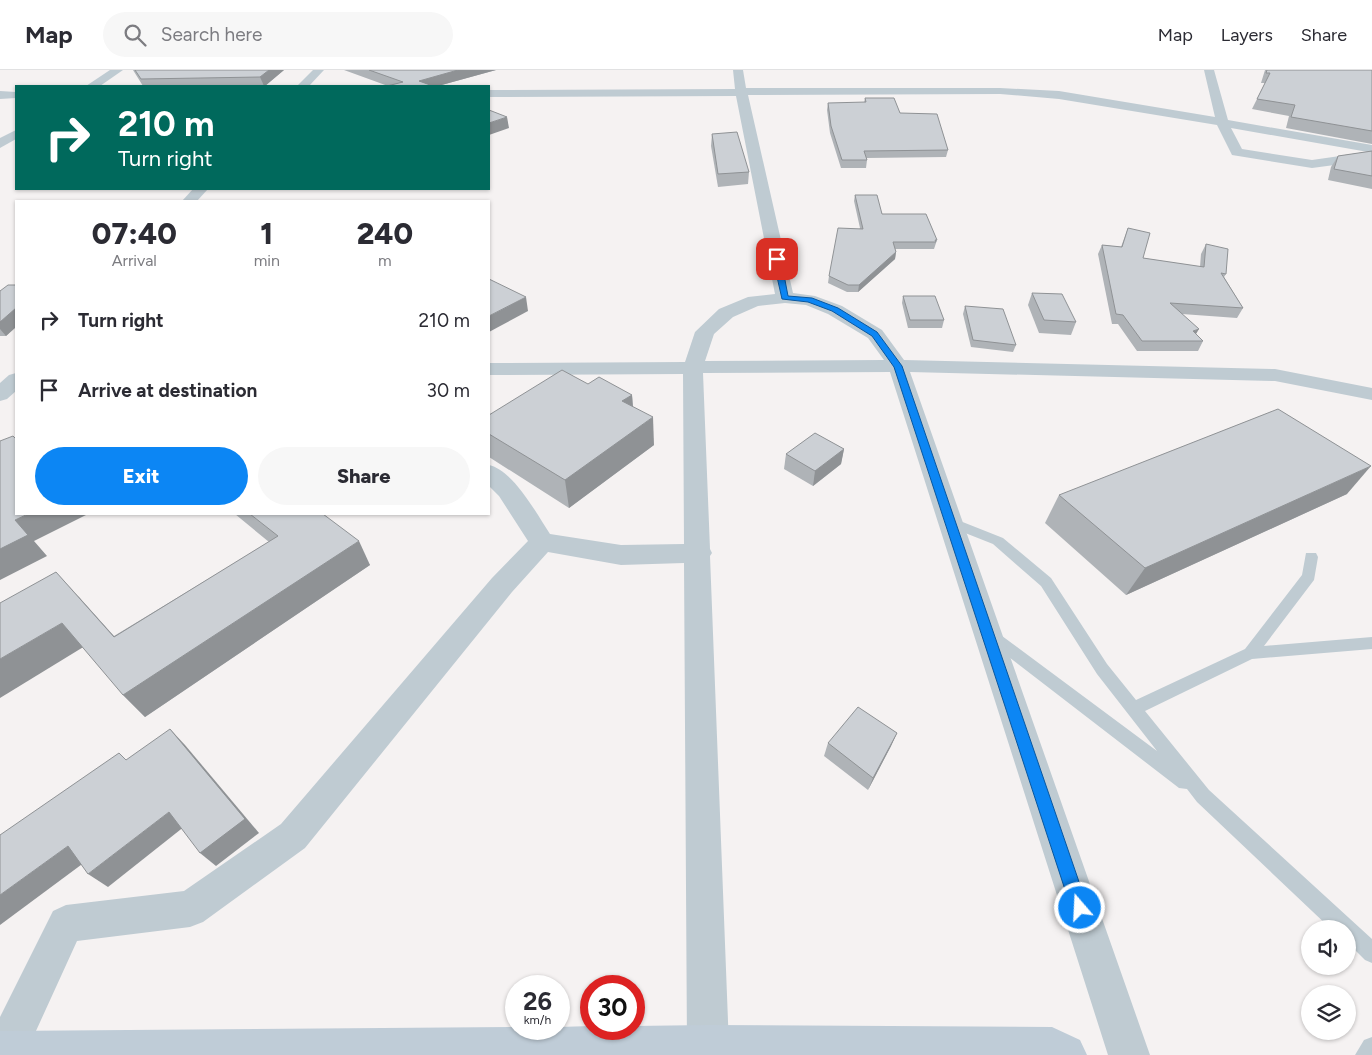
<!DOCTYPE html>
<style>
:root{--surface:#fff;--page:#f7f7f7;--text:#2b2b33;--muted:#7c7c81;--line:#e1e1e2;--accent:#0c86f4}
body{margin:0;font-family:Figtree,sans-serif;background:var(--page);color:var(--text);height:100vh;display:flex;flex-direction:column;font-size:19px;white-space:nowrap}
*{box-sizing:border-box;margin:0}
p{font-size:16px;color:var(--muted)}
.icon{flex:none;width:28px;height:28px;fill:none;stroke:currentColor;stroke-width:2;stroke-linecap:round;stroke-linejoin:round}
.map{position:relative;flex:1;overflow:hidden}
.details{position:absolute;left:15px;top:130px;width:475px;height:315px;display:flex;flex-direction:column;background:var(--surface);border-radius:0px;box-shadow:0 1px 4px #0004}
.details>*{flex:none}
.top-card{position:absolute;left:15px;top:15px;width:475px;height:105px;border-radius:0px;box-shadow:0 1px 4px #0004;background:#00695c;color:#fff;overflow:hidden}
.fabs{position:absolute;left:1301px;top:850px;display:grid;gap:10px}
.fabs a{display:grid;place-items:center;width:55px;height:55px;border-radius:50%;background:var(--surface);box-shadow:0 1px 4px #0004;font-size:25px}
.speed{position:absolute;left:505px;top:905px;display:flex;gap:10px;font-size:25px;font-weight:700;text-align:center}
.speed>*{display:grid;place-content:center;width:65px;height:65px;border-radius:50%;background:var(--surface);box-shadow:0 1px 4px #0004;line-height:1}
.speed small{font-size:12px;font-weight:400}
.speed .limit{border:8px solid #d22;background:#fff;color:#111}
.pin{position:absolute;display:grid;place-items:center;width:42px;height:42px;color:#fff;margin:-21px;border-radius:10px;box-shadow:0 2px 8px #0006}
.me{position:absolute;width:55px;margin:-28px;rotate:341deg;stroke-linejoin:round;filter:drop-shadow(0 0 4px #0008)}
.turn{display:flex;align-items:center;gap:18px;height:105px;padding:0 20px;font-size:22px}
.turn .icon{width:65px;height:65px;stroke-width:2.5}
.turn b{display:block;font-size:35px;line-height:42px}
.eta{display:flex;justify-content:space-evenly;align-items:center;height:85px;text-align:center}
.eta b{font-size:30px;font-weight:800;line-height:35px}
.cta{display:flex;gap:10px;margin-top:auto;padding:10px 20px}
.cta a{flex:1;height:58px;border-radius:30px;background:var(--accent);color:#fff;font-size:20px;font-weight:800;line-height:58px;text-align:center}
.cta a+a{background:var(--page);color:var(--text)}
ul{padding:0;list-style:none}
li{display:flex;align-items:center;gap:15px;height:70px;padding:0 20px}
li div{flex:1}
li b{display:block;font-size:19px}
li em{font-style:normal}
header{display:flex;align-items:center;gap:30px;box-sizing:border-box;height:70px;padding:0 25px;background:var(--surface);border-bottom:1px solid var(--line)}
header strong{font-size:24px}
nav{display:flex;gap:28px;margin-inline-start:auto;font-size:18px}
.search{width:350px;height:45px;background:var(--page);display:flex;align-items:center;gap:12px;box-sizing:border-box;padding:0 18px;border-radius:28px;color:var(--muted);font-size:19px}
.map>svg:first-child{display:block}
</style>
<header>
<strong>Map</strong>
<div class="search"><svg class="icon" aria-label="search" viewBox="0 0 24 24"><circle cx="10" cy="10" r="6"/><path d="M15 15l6 6"/></svg>Search here</div>
<nav><a>Map</a><a>Layers</a><a>Share</a></nav>
</header>
<div class="map">
<svg width="1372" height="985" viewBox="0 0 1372 985">
<rect width="100%" height="100%" fill="#f5f2f2"/>
<g fill="none" stroke-linecap="round" stroke-linejoin="round">
<!-- lane -->
<g fill="#bfcbd2" fill-rule="evenodd">
<path d="M950,447l53,21 48,40 56,86 29,36 109,-51 57,-74 4,-22h10l2,4 -4,23 -50,66 108,-9v12l-120,10 -107,52 64,79 163,149v24l-7,-3 -17,-17v-14h-17l-134,-127 -10,-13 -8,-1 -191,-147 -2,-4 2,-4 5,-2 5,2 159,118 -60,-77 -56,-88 -48,-42 -48,-19 -2,-3 2,-3z"/>
<path d="M1372,967v18h-17l9,-15z"/>
</g>
<!-- street -->
<g fill="#bfcbd2" fill-rule="evenodd">
<path d="M110,0h13l-23,16h-14z"/>
<path d="M313,0h11l-15,16h-12z"/>
<path d="M733,0h10l3,18h254l59,3 156,26 -11,-47h10l14,50 144,25v15l-60,8 -80,-13 -15,-30 -158,-26 -59,-5 -252,1 45,198 22,3 27,10 40,24 22,30 371,9 97,19v12l-97,-19 -365,-9 240,683h-42l-218,-683 -187,1 7,176 2,4 -2,3 19,491 2,8h-42l-2,-8 -3,-484 -63,2 -73,-13 -36,40 -207,256 -102,74 -13,5 -113,14 -52,114h-25v-38l53,-106 13,-6 118,-14 97,-67 211,-246 36,-37 -29,-45 -10,-10v-21c25,6 47,48 61,69l71,11 63,-1 -1,-170 -194,1v-12l196,-1 10,-30 24,-23 29,-12 27,-3 -39,-198 -247,1v-7l246,-1zM1231,58l137,24 -56,8 -70,-11zM785,233l21,2 22,9 40,24 16,22 -179,1 9,-27 19,-17 25,-11z"/>
<path d="M0,21l16,1v6l-16,1z"/>
<path d="M16,60v9l-16,9v-10z"/>
<path d="M193,119h15l-11,12h-15z"/>
<path d="M16,303v18l-9,8 -7,2v-18l9,-8z"/>
</g>
<!-- secondary -->
<path fill="#bfccd7" fill-rule="evenodd" d="M708,955l344,2 28,13 7,15h-1087v-24l516,-4v2h43v-2l32,-1v3h43v-3z"/>
</g>
<!-- wall -->
<g fill="#afb3b7">
<path d="M133,0h151l-19,16h-122z"/>
<path d="M344,0h152l-58,16h-50z"/>
<path d="M1265,0h107v74l-86,-16 3,-12 -37,-7 13,-26h-4z"/>
<path d="M865,28l35,15 48,37 -2,7 -79,1v2l-1,8h-25l-11,-35 -3,-23 1,-7h36z"/>
<path d="M712,64l37,38 -1,12 -30,3 -7,-41z"/>
<path d="M1372,81v38l-44,-9 3,-13 7,-11z"/>
<path d="M855,125l27,19 55,26 -3,9h-39l1,3 -1,7 -37,33h-11l-19,-9 1,-7 31,-48 -6,-27z"/>
<path d="M1128,158l15,30 57,9 1,-13 5,-10 20,30 -2,3 19,31 -6,10 -55,-4 14,21 7,6 -5,10h-61l-19,-27h-6l-14,-70 4,-9 19,2z"/>
<path d="M16,215v42l-10,9h-6v-45z"/>
<path d="M1032,223l44,29 -5,13 -32,-2 -11,-28z"/>
<path d="M903,226l41,24 -2,8h-34l-6,-25z"/>
<path d="M965,236l51,39 -3,7 -42,-5 -8,-33z"/>
<path d="M588,314l44,11 1,12 21,38 -85,63 -80,-51v-42z"/>
<path d="M844,379l-3,15 -28,22 -29,-17 2,-15z"/>
<path d="M1347,424l-221,101 -81,-72 14,-28z"/>
<path d="M235,444h88l47,51 -225,152 -22,-22 -45,-99 36,40 155,-94z"/>
<path d="M897,663l-6,13 -23,44 -44,-34 4,-13z"/>
</g>
<!-- shaded-wall -->
<g fill="#8f9295">
<path d="M269,0h15l-19,16h-1l-4,-9z"/>
<path d="M458,0h38l-58,16h-18l-1,-5z"/>
<path d="M507,47l2,11 -20,7v-12z"/>
<path d="M896,182l-1,7 -37,33 1,-7z"/>
<path d="M526,227l2,14 -39,21v-16z"/>
<path d="M16,238v19l-10,9 -6,-7v-7z"/>
<path d="M1199,259l-6,10v-8z"/>
<path d="M632,325l2,27 -12,-21z"/>
<path d="M653,347l1,28 -85,63 -4,-28z"/>
<path d="M844,379l-3,15 -28,22 2,-15z"/>
<path d="M1371,396l-24,28 -221,101 19,-27z"/>
<path d="M28,444h60l-54,27 13,15 -47,24v-31l15,-29z"/>
<path d="M359,471l11,24 -225,152 -22,-22z"/>
<path d="M56,502l22,24 57,64 -21,-23z"/>
<path d="M62,553l23,23 -85,52v-39z"/>
<path d="M170,659l15,16 74,88 -43,33 -16,-13z"/>
<path d="M897,663l-6,13 -23,44 5,-12z"/>
<path d="M169,742l16,14 -77,61 -20,-13z"/>
<path d="M68,776l21,13 -89,66v-30z"/>
</g>
<!-- building -->
<g fill="#ccd0d5" stroke="#8f9295">
<path d="M135,0h134l-9,7 -119,2z"/>
<path d="M369,0h89l-39,11 14,5h-46l16,-4z"/>
<path d="M1267,0h105v61l-81,-14 4,-12 -38,-6 13,-26h-4z"/>
<path d="M865,28h29l6,15 37,1 11,36 -84,1 3,9h-25l-11,-34 -3,-23 38,-1z"/>
<path d="M489,40l18,7 -18,6z"/>
<path d="M737,62l12,40 -31,2 -6,-40z"/>
<path d="M1372,81v25l-38,-7 4,-13z"/>
<path d="M855,125h22l5,19h44l11,26h-2l1,2h-43l3,10 -37,33h-11l-19,-9 9,-48 25,1z"/>
<path d="M1128,158l22,5 -7,25 61,9 2,-23 22,5 -2,25 -5,-1 22,35 -73,-5 29,26 -6,2 10,10h-61l-19,-26 -7,-1 -14,-69 20,2z"/>
<path d="M489,209l37,18 -37,19z"/>
<path d="M8,215h8v23l-16,14v-31z"/>
<path d="M1032,223l30,1 14,28 -32,-2z"/>
<path d="M903,226h32l9,24h-34z"/>
<path d="M965,236l38,3 13,36 -43,-5z"/>
<path d="M562,300l26,14 11,-7 33,18 -10,6 31,16 -88,63 -76,-46v-19z"/>
<path d="M1278,339l93,57 -226,102 -86,-73z"/>
<path d="M815,363l29,16 -29,22 -29,-17z"/>
<path d="M13,366l3,3v75h12l-13,6 13,15 -28,14v-108z"/>
<path d="M250,444h73l36,27 -236,154 -61,-72 -62,36v-56l56,-31 58,65 164,-101z"/>
<path d="M858,637l39,26 -24,45 -45,-35z"/>
<path d="M170,659l75,90 -45,34 -31,-41 -81,62 -20,-28 -68,49v-60l119,-82 7,7z"/>
</g>
<!-- route -->
<path fill="#0c86f4" stroke="#08579f" d="M777,187l4,2 7,37 24,2 26,10 39,24 25,34 186,542 -3,6 -5,2 -6,-2 -3,-6 -177,-541 -22,-31 -40,-25 -24,-9 -26,-3 -9,-40z"/>
</svg>
<div class="fabs">
<a><svg class="icon" aria-label="sound" viewBox="0 0 24 24"><path d="M4 9h4l5-4v14l-5-4H4zM17 9q2 3 0 6"/></svg></a>
<a><svg class="icon" aria-label="layers" viewBox="0 0 24 24"><path d="M12 4l9 5-9 5-9-5zM3 14l9 5 9-5"/></svg></a>
</div>
<div class="speed"><div>26<small>km/h</small></div><div class="limit">30</div></div>
<div class="pin" style="left:777px;top:189px;background:#d93025"><svg class="icon" aria-label="arrive" viewBox="0 0 24 24"><path d="M6 21V4h12l-3 4 3 4H6"/></svg></div>
<svg class="me" style="left:1080px;top:838px" viewBox="-20 -20 40 40"><circle r="17" fill="#0c86f4" stroke="#fff" stroke-width="3"/><path d="M0-11L8 9 0 5-8 9z" fill="#fff"/></svg>
<div class="top-card">
<div class="turn"><svg class="icon" aria-label="right" viewBox="0 0 24 24"><path d="M7 20v-9h11M14 6l5 5-5 5"/></svg><div><b>210 m</b>Turn right</div></div>
</div>
<section class="details">
<div class="eta">
<div><b>07:40</b><p>Arrival</p></div>
<div><b>1</b><p>min</p></div>
<div><b>240</b><p>m</p></div>
</div>
<ul>
<li><svg class="icon" aria-label="right" viewBox="0 0 24 24"><path d="M7 20v-9h11M14 6l5 5-5 5"/></svg><div><b>Turn right</b></div><em>210 m</em></li>
<li><svg class="icon" aria-label="arrive" viewBox="0 0 24 24"><path d="M6 21V4h12l-3 4 3 4H6"/></svg><div><b>Arrive at destination</b></div><em>30 m</em></li>
</ul>
<div class="cta"><a>Exit</a><a>Share</a></div>
</section>
</div>
